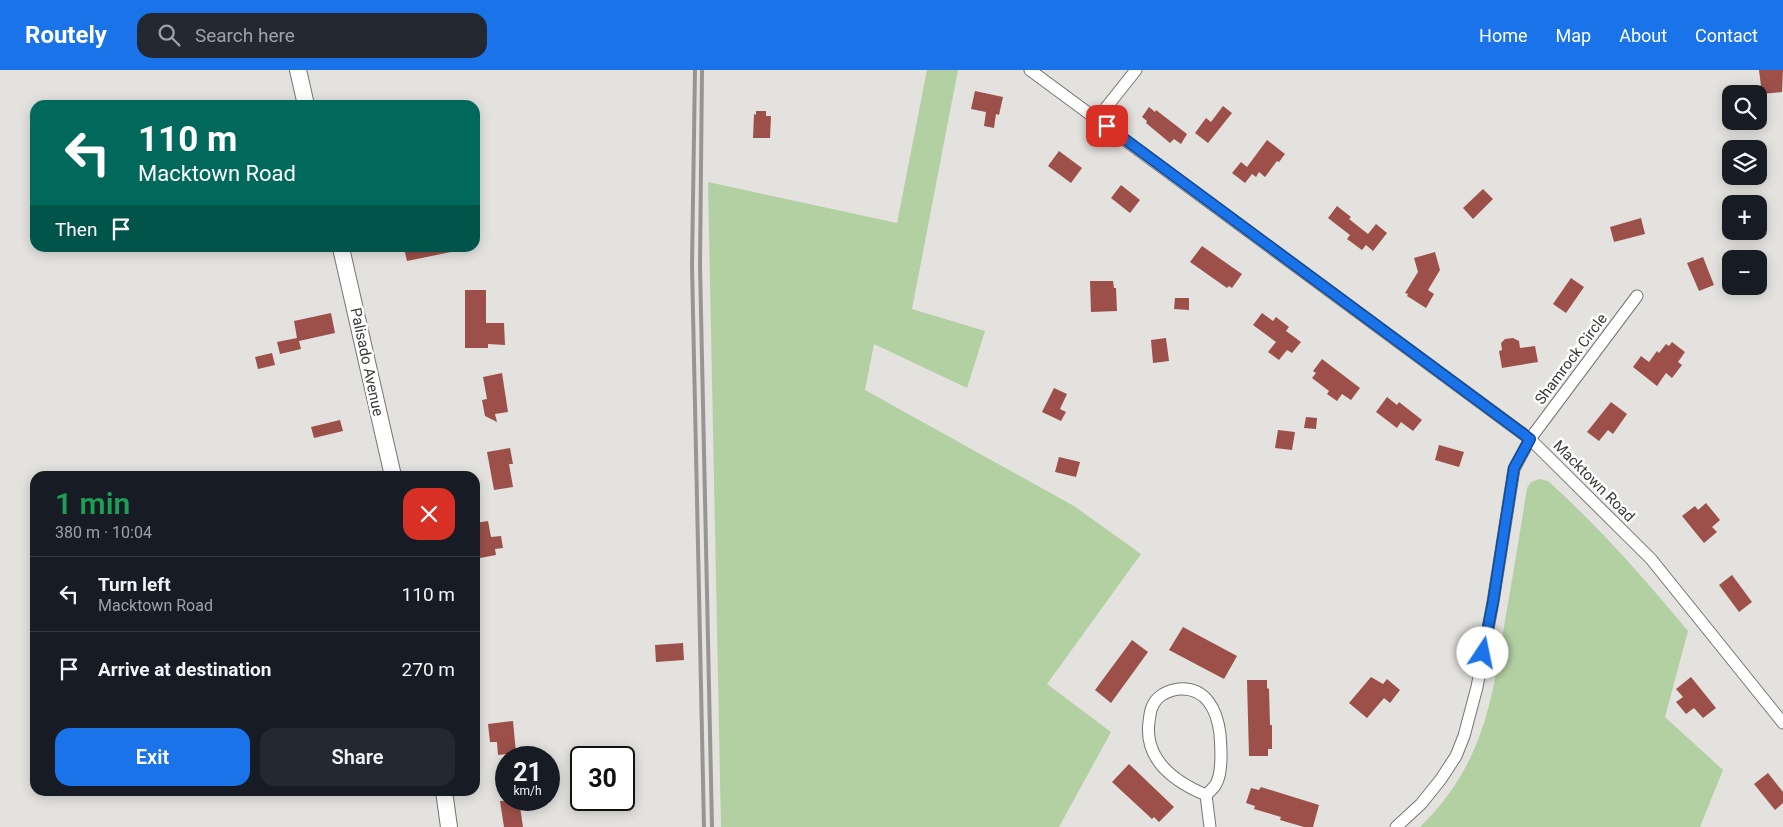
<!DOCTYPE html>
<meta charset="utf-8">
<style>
:root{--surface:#171b24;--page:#242831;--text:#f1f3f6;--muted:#9ea1a6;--line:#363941;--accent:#1a73e8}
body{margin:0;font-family:Roboto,sans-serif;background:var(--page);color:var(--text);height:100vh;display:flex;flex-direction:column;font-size:19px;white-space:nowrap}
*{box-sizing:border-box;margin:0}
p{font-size:16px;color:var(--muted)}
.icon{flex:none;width:28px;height:28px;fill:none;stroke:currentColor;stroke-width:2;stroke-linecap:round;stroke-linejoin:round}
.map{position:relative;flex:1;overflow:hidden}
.details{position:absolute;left:30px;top:401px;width:450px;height:325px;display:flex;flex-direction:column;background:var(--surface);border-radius:15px;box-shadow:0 2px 12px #0003}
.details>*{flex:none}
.guide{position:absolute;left:30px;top:30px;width:450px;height:152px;border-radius:15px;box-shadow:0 2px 12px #0003;background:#00695c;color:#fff;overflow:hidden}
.fabs{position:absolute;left:1722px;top:15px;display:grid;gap:10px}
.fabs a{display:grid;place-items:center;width:45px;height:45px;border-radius:10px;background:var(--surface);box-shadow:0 2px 12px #0003;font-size:25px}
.speed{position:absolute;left:495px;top:676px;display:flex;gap:10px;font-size:25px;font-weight:700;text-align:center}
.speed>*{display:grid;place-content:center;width:65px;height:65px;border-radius:50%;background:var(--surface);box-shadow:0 2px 12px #0003;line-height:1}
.speed small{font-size:12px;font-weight:400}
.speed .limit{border:2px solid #111;border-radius:8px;background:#fff;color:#111}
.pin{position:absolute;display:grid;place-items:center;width:42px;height:42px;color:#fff;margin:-21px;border-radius:10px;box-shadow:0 2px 8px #0006}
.me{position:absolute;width:55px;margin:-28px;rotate:11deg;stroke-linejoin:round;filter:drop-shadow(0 0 4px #0008)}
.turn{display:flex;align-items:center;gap:18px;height:105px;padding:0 25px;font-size:22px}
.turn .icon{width:65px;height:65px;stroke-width:2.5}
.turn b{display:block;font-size:35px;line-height:42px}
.then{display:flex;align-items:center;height:48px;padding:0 25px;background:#0003;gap:10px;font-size:19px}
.round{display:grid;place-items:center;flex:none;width:52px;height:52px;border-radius:15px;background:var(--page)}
.summary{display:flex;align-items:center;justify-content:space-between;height:85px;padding:0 25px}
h1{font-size:30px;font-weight:600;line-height:38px;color:#1e9e55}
.cta{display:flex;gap:10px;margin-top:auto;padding:10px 25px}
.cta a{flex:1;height:58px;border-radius:15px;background:var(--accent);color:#fff;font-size:20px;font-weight:600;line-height:58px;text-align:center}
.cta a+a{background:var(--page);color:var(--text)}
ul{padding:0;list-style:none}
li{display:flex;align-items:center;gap:15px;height:75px;padding:0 25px;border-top:1px solid var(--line)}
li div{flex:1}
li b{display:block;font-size:19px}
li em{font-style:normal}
header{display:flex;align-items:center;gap:30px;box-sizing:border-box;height:70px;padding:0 25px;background:var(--accent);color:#fff}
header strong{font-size:24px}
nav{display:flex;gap:28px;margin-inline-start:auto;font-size:18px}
.search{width:350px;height:45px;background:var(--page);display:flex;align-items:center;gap:12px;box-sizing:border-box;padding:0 18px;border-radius:15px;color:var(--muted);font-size:19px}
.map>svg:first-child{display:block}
</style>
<header>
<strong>Routely</strong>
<div class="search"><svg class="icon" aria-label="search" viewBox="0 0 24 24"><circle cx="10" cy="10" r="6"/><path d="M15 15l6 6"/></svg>Search here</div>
<nav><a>Home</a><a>Map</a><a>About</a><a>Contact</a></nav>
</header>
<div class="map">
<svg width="1783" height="757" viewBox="0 0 1783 757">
<rect width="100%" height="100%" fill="#e3e2de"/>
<!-- green -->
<g fill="#b3d0a3">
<path d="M927,0h31l-46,239 73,22 -18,57 -93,-44 -9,46 209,116 67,48 -94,130 64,48 -52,95h-338l-13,-645 189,41z"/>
<path d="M1539,409l9,2c51,46 96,97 140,150l-23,86 58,53 -23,57h-280c63,-62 72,-124 85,-207 8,-44 15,-88 22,-132l4,-6z"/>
</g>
<!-- building -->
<g fill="#9c5049">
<path d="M1759,0h24l-1,22 -20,2z"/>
<path d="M975,21l28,6 -4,18 -3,-1 -2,14 -10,-2 2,-14 -15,-3z"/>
<path d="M1223,36l9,7 -24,30 -13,-10 11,-15 5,4z"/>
<path d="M1149,37l6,5 1,-2 31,24 -6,10 -7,-5 -4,4 -24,-20 1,-2 -5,-4z"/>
<path d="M756,41h10v5h5l-1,22h-17l1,-24 2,1z"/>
<path d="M1267,70l18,14 -6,8 -2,-1 -12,16 -6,-5 -3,5 -4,-3 -7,9 -13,-10 9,-11 6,5z"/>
<path d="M1059,81l23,17 -11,15 -23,-17z"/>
<path d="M1121,115l19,15 -10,13 -19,-15z"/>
<path d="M1483,119l10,10 -20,20 -10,-11z"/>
<path d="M1337,136l14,11 -2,2 19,15 8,-10 11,9 -14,18 -7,-6 -4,5 -15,-11 3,-4 -22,-17z"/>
<path d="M1641,148l4,16 -31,8 -4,-15z"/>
<path d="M1202,176l40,28 -10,14 -3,-2 -2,2 -37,-26z"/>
<path d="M404,178h47v4l-44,9z"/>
<path d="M1435,182l5,18 -12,20 6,4 -8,14 -19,-12 1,-2 -3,-1 13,-21 -4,-14z"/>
<path d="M1703,187l11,28 -15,6 -12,-28z"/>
<path d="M1571,208l13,9 -18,26 -13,-9z"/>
<path d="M1090,211h23l1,7h2l1,23 -26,1z"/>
<path d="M465,220h21v33h18l1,22 -17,-1v4h-23z"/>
<path d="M1175,228h14v12l-15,-1z"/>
<path d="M331,243l4,20 -36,8 2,8 -21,5 -3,-12 20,-4 -3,-17z"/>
<path d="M1262,243l11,8 3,-4 13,10 -3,4 15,11 -9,11 -5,-3 -8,10 -11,-8 8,-10 -23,-17z"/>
<path d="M1166,268l3,23 -16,2 -2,-23z"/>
<path d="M1513,268l6,3 1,7 15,-2 3,16 -36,6 -3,-17 3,-1 -1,-7 4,-4z"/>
<path d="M1672,272l13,10 -7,10 4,3 -10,13 -6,-5 -9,13 -24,-19 8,-11 8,6 8,-11 2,2 7,-9 3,2z"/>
<path d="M272,283l3,12 -17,4 -3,-12z"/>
<path d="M1322,289l38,29 -9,12 -9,-6 -5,7 -10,-7 2,-3 -17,-13 4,-5 -3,-2z"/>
<path d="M502,303l6,39 -13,2 2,8 -12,-6 -3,-16 5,-1 -4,-22z"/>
<path d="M1054,318l13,6 -7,15 6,3 -5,9 -19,-9z"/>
<path d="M1387,327l10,8 2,-3 23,18 -9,11 -12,-9 -4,6 -21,-16z"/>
<path d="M1611,332l16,12 -14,20 -5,-4 -9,11 -12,-9z"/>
<path d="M1306,347l11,1 -1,11 -12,-1z"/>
<path d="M340,350l3,11 -29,7 -3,-11z"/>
<path d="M1278,360l17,2 -3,18 -17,-2z"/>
<path d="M1439,375l25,7 -5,15 -24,-7z"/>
<path d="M510,378l3,16h-4l4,23 -19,3 -7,-38z"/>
<path d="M1059,387l21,5 -4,15 -21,-5z"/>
<path d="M1706,433l14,17 -8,7 5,5 -13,11 -22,-27 13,-10 3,4z"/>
<path d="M488,451l3,16 10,-1 2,12 -8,1 1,6 -16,3 -5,-35z"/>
<path d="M1732,505l20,27 -13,10 -20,-27z"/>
<path d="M1183,557l54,29 -13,23 -55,-29z"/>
<path d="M1132,570l16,12 -37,51 -16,-13z"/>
<path d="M683,573l1,17 -28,2 -1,-17z"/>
<path d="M1371,607l12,7 4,-5 13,11 -10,13 -6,-5 -17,20 -18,-15z"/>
<path d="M1691,607l25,31 -13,10 -9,-10 -8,6 -10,-12 7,-5 -7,-8z"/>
<path d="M1247,610h20v8l2,1 1,36h2v24h-4v7h-19z"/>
<path d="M513,651l3,32 -18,2 -1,-13h-7l-2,-18z"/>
<path d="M1129,694l45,43 -15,15 -5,-5 -2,2 -40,-37z"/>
<path d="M1768,703l15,19v11l-8,7 -21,-26z"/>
<path d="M1261,717l58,18 -6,22h-9l-24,-7 1,-3 -27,-8 1,-3 -9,-3 5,-15 8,2z"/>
<path d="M519,730l4,27h-19l-4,-26z"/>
</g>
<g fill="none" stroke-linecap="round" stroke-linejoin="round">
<!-- street casing -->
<g stroke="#767571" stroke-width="13">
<g id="street">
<path d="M1030,0l500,369 121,120 132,164"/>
<path d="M1097,49l39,-49"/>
<path d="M1206,725c-31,-13 -62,-35 -57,-73 1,-9 2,-17 9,-24 5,-5 14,-8 21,-9 27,-2 38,21 41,45 1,13 3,38 -4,50 -2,4 -7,8 -10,11l4,32"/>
<path d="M1396,757l25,-23 20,-25 15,-23 8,-20 13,-49 16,-85 21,-133 16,-30 107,-143"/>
</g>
</g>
<!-- secondary casing -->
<g stroke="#767571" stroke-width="18">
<g id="secondary">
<path d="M298,0l8,35"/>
<path d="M341,178l52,228"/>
<path d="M444,721l5,36"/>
</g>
</g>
<!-- street -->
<use href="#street" stroke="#fff" stroke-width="11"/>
<!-- secondary -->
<use href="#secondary" stroke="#fff" stroke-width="16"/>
<!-- rail -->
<g stroke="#969592" stroke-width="4">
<path d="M695,0l-3,195 12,562"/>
<path d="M702,0l-2,195 12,562"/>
</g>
</g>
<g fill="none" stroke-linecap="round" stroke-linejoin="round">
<!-- route casing -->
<g stroke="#114b97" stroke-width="12">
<path id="route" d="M1107,56l423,313 -16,29 -21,134 -10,51"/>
</g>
<!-- route -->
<use href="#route" stroke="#1a73e8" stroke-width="9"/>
</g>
<g text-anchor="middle" stroke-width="5" stroke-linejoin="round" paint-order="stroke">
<!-- street labels -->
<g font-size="15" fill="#3b3b39" stroke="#fff">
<text transform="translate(1571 289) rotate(-53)" y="5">Shamrock Circle</text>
<text transform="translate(367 292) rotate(78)" y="5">Palisado Avenue</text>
<text transform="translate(1594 411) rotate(45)" y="5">Macktown Road</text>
</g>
</g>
</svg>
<div class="fabs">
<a><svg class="icon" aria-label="search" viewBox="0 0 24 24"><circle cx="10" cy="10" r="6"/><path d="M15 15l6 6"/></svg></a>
<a><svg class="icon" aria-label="layers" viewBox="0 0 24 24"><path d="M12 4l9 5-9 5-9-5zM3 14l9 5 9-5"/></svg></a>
<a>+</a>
<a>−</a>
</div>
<div class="speed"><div>21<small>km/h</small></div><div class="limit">30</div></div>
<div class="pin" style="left:1107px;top:56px;background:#d93025"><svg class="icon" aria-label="arrive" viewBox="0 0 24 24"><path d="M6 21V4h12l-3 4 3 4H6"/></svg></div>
<svg class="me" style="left:1483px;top:583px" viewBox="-20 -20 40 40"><circle r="19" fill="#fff"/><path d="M0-13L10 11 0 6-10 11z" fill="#1a73e8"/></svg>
<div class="guide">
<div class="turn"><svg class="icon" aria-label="left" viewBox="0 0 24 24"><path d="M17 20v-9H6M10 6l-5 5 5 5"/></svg><div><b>110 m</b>Macktown Road</div></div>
<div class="then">Then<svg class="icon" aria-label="arrive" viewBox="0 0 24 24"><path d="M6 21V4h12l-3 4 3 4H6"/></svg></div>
</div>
<section class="details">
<div class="summary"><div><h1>1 min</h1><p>380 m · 10:04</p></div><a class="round" style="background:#d93025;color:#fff"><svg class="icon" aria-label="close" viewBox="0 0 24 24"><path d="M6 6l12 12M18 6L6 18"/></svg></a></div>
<ul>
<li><svg class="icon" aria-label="left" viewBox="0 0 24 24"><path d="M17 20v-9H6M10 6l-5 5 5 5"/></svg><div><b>Turn left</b><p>Macktown Road</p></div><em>110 m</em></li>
<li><svg class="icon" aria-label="arrive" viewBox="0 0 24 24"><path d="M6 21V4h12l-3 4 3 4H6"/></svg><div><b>Arrive at destination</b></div><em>270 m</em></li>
</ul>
<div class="cta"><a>Exit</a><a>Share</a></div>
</section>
</div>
